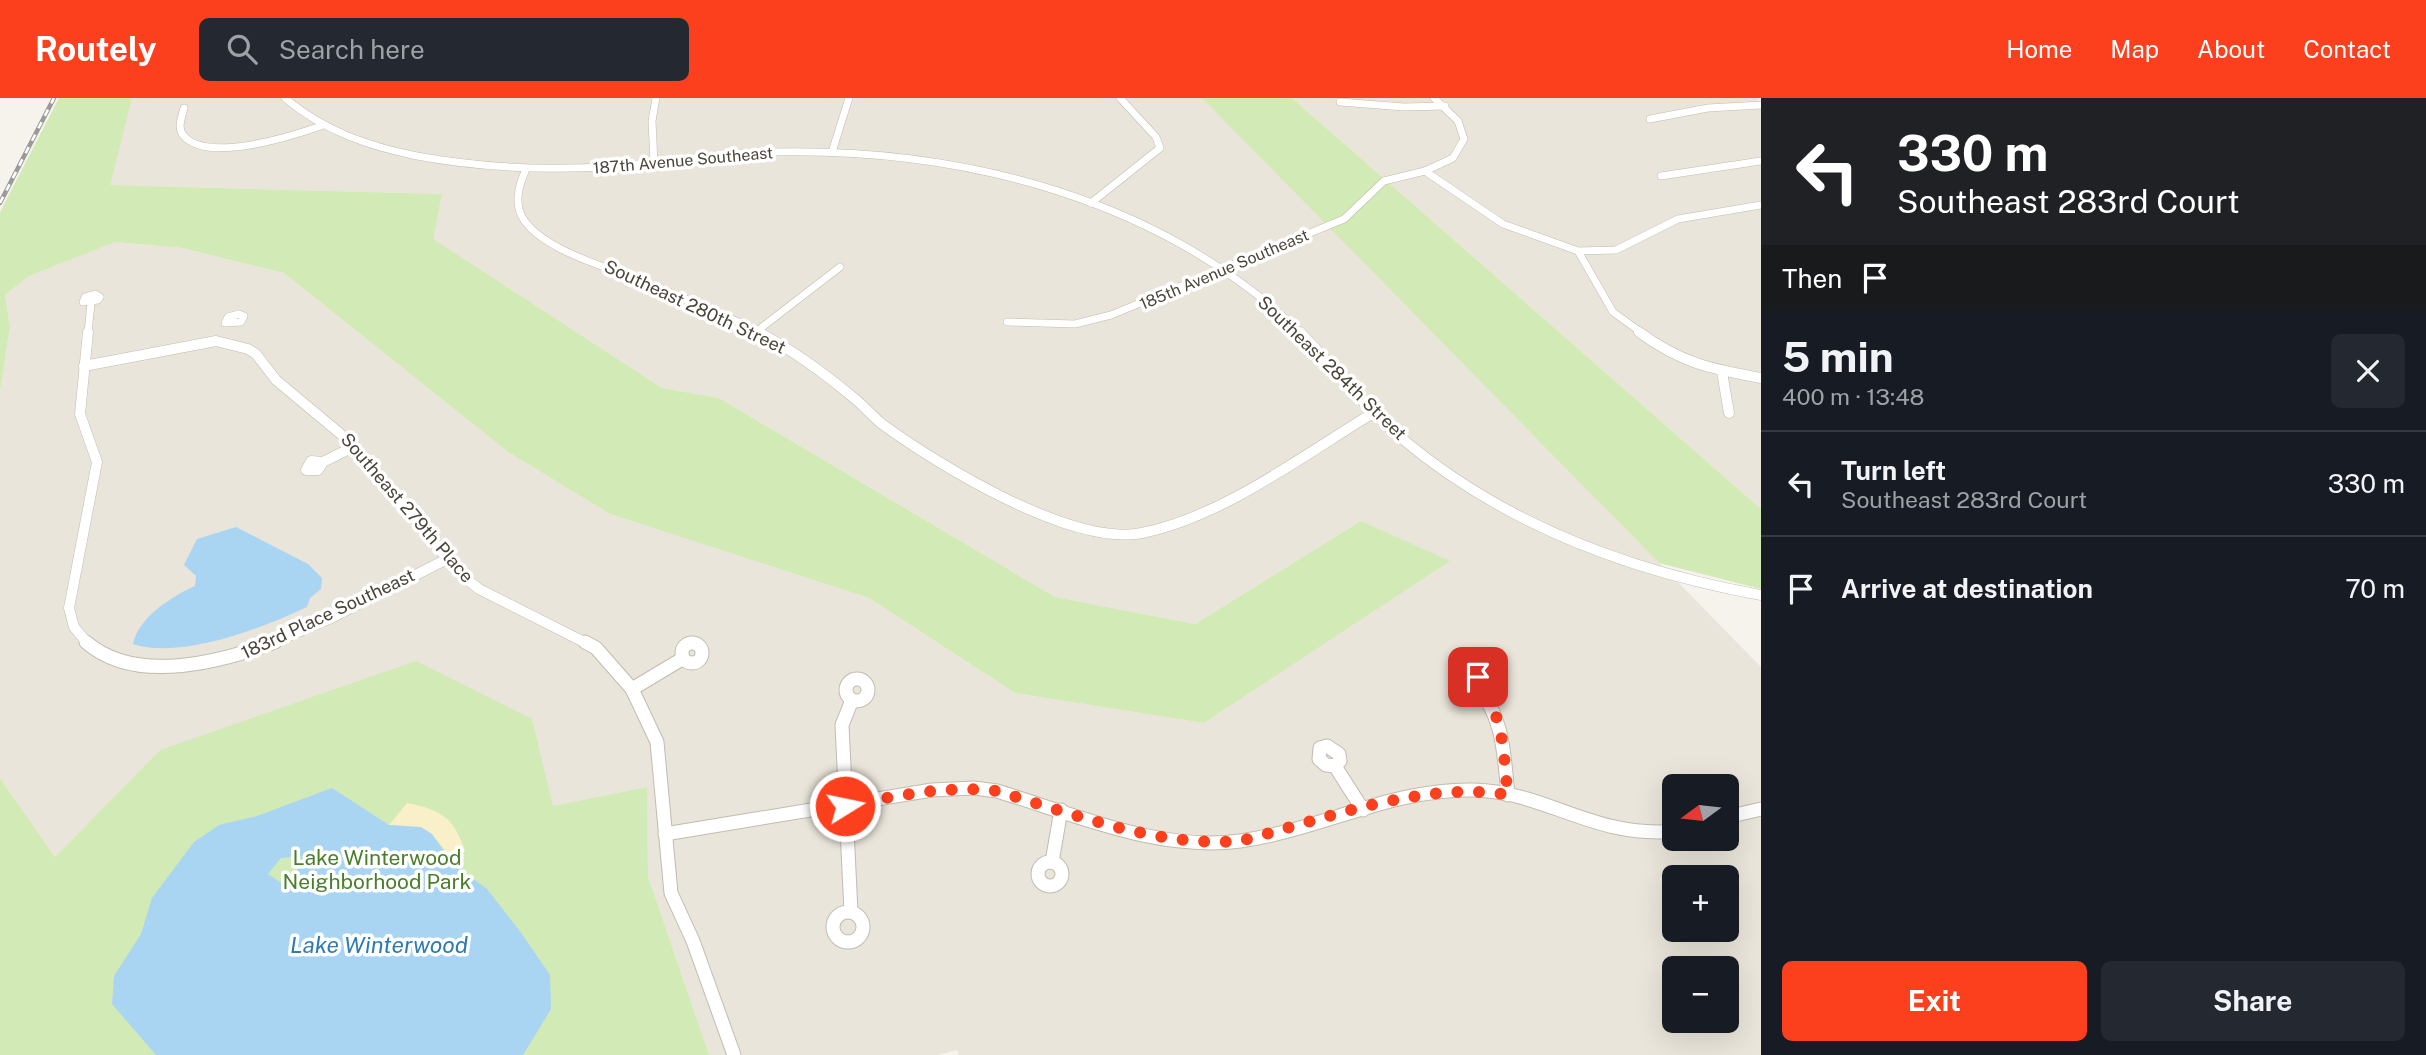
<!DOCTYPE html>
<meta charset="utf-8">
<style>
:root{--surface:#171b24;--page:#242831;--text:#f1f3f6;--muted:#9ea1a6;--line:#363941;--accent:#fc3f1d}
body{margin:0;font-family:"Public Sans",sans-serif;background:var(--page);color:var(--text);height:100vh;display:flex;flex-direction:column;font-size:26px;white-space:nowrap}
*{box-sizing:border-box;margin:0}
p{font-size:23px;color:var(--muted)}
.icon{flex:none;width:38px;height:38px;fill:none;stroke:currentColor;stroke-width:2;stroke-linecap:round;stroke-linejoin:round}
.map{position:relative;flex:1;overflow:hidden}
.drawer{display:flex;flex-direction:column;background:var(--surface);width:665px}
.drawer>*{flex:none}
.hud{background:#202124;color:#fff;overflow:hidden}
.needle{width:46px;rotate:255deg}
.buttons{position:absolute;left:1662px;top:676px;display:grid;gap:14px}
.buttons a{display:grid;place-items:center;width:77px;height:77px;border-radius:10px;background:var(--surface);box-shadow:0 7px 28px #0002;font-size:35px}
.pin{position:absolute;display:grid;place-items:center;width:60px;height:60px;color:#fff;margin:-30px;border-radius:14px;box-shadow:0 4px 10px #0006}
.me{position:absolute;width:77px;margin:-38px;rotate:80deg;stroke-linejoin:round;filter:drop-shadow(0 0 5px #0008)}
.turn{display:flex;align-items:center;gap:24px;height:147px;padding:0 21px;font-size:32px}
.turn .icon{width:91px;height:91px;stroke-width:2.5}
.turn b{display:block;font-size:49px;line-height:60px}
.then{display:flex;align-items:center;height:66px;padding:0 21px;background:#0003;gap:14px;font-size:26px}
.round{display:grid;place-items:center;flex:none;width:74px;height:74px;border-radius:10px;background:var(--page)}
.summary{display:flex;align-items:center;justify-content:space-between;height:119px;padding:0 21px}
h1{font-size:42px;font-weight:700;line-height:52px}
.cta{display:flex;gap:14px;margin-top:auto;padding:14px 21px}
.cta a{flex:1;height:80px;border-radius:10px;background:var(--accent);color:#fff;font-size:28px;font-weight:700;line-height:80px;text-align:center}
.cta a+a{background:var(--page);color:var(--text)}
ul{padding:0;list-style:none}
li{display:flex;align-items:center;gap:21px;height:105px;padding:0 21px;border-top:2px solid var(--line)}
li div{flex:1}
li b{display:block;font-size:26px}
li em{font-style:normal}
header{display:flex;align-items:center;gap:42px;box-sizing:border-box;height:98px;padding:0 35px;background:var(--accent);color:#fff}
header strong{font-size:33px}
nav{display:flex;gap:38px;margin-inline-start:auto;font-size:24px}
.search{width:490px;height:63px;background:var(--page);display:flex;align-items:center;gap:18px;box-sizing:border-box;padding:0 24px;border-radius:10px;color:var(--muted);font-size:26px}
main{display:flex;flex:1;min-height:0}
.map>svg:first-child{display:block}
</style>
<header>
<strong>Routely</strong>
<div class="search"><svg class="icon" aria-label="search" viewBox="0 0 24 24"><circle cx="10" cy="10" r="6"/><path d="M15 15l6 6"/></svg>Search here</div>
<nav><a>Home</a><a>Map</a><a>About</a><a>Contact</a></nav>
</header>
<main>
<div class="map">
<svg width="1761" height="957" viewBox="0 0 1761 957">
<rect width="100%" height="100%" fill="#f6f3ec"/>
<!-- residential -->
<g fill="#eae5da" fill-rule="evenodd">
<path d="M132,0h1072l557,569v388h-802l-2,-5 -19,5h-229l-61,-179 -1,-89 -95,20 -20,-88 -372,31 -105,107 -55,-79v-387l10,-65 -5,-31 24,-19 85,-34 68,6 102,25 224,179 102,62 259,84 146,95 189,30 245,-162 -88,-40 -166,103 -140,-27 -336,-199 -57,-10 -230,-149 10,-45 -333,-9zM1675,688h52v52h-52zM1675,779h52v52h-52zM1675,870h52v52h-52z"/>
<path d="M1292,0h464l5,4v407z"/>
</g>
<!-- green -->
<g fill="#d2eab5">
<path d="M59,0h73l-22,87 332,9 -9,45 229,149 57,10 336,199 140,27 166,-103 89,40 -246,162 -189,-30 -146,-95 -259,-84 -102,-62 -224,-179 -102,-25 -67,-6 -86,34 -24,19 5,31 -10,65v-179z"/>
<path d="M1202,0h90l469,411v80l-102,-26z"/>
<path d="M416,563l116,58 21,87 94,-19 1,89 61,179h-709v-277l55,79 105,-107z"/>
</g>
<!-- sand -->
<path fill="#f9efc9" d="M407,705c34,7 47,14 58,48l-11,14c-19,-33 -27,-37 -65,-40z"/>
<!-- water -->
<g fill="#a9d4f2" fill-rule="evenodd">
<path d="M236,429l72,37 14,14 -1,11 -11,9 -3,9c-44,21 -127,53 -174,37 5,-26 39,-48 62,-58l1,-10 -12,-11 13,-26z"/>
<path d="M332,690l57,37 32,2 11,7 22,31 33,24 32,41 31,45 1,34 -28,46h-367l-44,-51 2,-28 27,-42 11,-36 42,-56 25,-17 38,-9zM301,758l-2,12 -16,16 -15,-10 13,-16z"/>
</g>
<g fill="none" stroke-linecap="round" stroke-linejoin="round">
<!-- minor-far2 casing -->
<g stroke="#c2bbae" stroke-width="8">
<g id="minor-far2">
<path d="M285,0c39,33 83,48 132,58 66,12 132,15 199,10 53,-4 104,-13 157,-14 190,-4 388,46 528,181"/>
<path d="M1340,4l64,5 41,-1"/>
<path d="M184,10c-2,8 -7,20 -1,27 23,29 109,1 138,-9"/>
<path d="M1650,21l58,-11 53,-3"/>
<path d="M832,54l17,-54"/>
<path d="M654,65l-2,-42 4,-23"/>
<path d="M526,71c-7,16 -13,35 -2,51 21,31 85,48 119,61 40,17 80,33 119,52"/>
<path d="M1425,73l78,53 75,27 35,61 29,21"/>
<path d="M1661,78l100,-15"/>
<path d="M1091,105l69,-55 -4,-11 -36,-39"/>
<path d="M1578,153l38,-1 62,-31 83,-14"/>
<path d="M95,196l5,3 -2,3 -15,2 2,-5z"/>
<path d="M239,216l5,2 -3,6 -16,1 3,-6z"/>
<path d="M1007,224l68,2 36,-9 233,-96 40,-38 41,-10 28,-13 11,-19 -6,-18 -24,-23"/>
<path d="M757,233l83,-64"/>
<path d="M88,235l3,-30"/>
</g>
</g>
<!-- minor-far1 casing -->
<g stroke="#c2bbae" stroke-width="11">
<g id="minor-far1">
<path d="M758,234c35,18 66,41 96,66 10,8 18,18 28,26 56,41 190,123 260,109 80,-16 162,-78 231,-120"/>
<path d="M1300,234c33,34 62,73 99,104 103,88 230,135 362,159"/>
<path d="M1639,234c42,31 72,37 122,46"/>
<path d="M84,268l132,-25 32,8 8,5 20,26 79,66 104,127 20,16 109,55"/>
<path d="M1722,274l7,41"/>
<path d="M311,363l12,1 -5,8h-12z"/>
<path d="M323,364l32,-16"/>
<path d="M88,546l-14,-17 -5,-19 28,-146 -17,-48 8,-82"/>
<path d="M270,546l59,-25 118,-60"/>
</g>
</g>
<!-- minor casing -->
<g stroke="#c2bbae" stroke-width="15">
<g id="minor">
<path d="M86,544c49,43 135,20 189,0"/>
<path d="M585,544l11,6 36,41 25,53 14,151 22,48 41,114"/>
<circle cx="692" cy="555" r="10"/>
<path d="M1462,570l9,2 8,10 -3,6 -8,1 -9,-5 -3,-10z"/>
<circle cx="857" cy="592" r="11"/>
<path d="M1476,588c28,30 28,70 32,109"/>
<path d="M632,591l50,-30"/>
<path d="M1327,648l12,8 1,7 -5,5 -9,-1 -7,-6 1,-11z"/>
<path d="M1335,668l28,44"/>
<path d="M1727,719l34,-8"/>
<path d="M665,736l267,-44 42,-2 23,3c76,23 162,61 243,50 80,-11 152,-53 234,-51 73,2 121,49 201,41"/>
<circle cx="1050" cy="776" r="12"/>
<path d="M1052,764l9,-52"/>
<path d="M851,814l-9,-187 10,-25"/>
<circle cx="848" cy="829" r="15"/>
</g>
</g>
<!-- minor-far2 -->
<use href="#minor-far2" stroke="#fff" stroke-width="7"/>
<!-- minor-far1 -->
<use href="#minor-far1" stroke="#fff" stroke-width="10"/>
<!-- minor -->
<use href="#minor" stroke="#fff" stroke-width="13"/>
<!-- rail casing -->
<g stroke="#9a9a9a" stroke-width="4.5">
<path id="rail" d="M0,105l54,-105"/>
</g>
<!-- rail -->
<use href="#rail" stroke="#fff" stroke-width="2.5" stroke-dasharray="7" stroke-linecap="butt"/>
</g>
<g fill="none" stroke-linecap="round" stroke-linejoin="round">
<!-- route -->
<path stroke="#fc3f1d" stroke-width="12" stroke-dasharray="0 21.6" d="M845,708c51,-10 100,-21 152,-15 76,23 164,57 243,50 83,-21 184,-61 268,-46 -5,-35 -2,-84 -32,-109l2,-9"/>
</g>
<g text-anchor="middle" stroke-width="7" stroke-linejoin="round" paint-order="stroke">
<!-- far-street labels -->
<g font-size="16" fill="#4b4439" stroke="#fff">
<text transform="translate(683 62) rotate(-5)" y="6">187th Avenue Southeast</text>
<text transform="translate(1224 171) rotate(-23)" y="6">185th Avenue Southeast</text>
</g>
<!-- street labels -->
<g font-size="18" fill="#4b4439" stroke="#fff">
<text transform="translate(695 209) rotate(25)" y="6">Southeast 280th Street</text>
<text transform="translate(1332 270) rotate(44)" y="6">Southeast 284th Street</text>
<text transform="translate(407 410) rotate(49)" y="6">Southeast 279th Place</text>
<text transform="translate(328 516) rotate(-25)" y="6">183rd Place Southeast</text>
</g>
<!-- near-park labels -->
<g font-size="21" fill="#4a7f2a" stroke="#fff">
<text x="377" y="767">Lake Winterwood<tspan x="377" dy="24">Neighborhood Park</tspan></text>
</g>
<!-- near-water labels -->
<g font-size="23" font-style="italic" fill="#2e7ab2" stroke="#fff">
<text x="379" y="855">Lake Winterwood</text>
</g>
</g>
</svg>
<div class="buttons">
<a><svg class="needle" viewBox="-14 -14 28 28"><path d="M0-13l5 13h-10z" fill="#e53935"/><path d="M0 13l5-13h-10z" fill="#9ea1a6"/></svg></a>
<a>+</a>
<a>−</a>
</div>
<div class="pin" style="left:1478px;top:579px;background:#d93025"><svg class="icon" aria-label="arrive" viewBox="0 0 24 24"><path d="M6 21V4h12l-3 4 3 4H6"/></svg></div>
<svg class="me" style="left:845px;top:708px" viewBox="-20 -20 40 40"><circle r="17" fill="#fc3f1d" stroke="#fff" stroke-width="3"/><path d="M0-11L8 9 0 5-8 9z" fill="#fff"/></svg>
</div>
<section class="drawer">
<div class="hud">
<div class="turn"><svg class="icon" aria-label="left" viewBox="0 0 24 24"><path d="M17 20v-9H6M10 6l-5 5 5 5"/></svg><div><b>330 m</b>Southeast 283rd Court</div></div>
<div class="then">Then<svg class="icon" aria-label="arrive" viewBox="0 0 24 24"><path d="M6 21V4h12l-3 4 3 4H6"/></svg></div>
</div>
<div class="summary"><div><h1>5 min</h1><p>400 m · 13:48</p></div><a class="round"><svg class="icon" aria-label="close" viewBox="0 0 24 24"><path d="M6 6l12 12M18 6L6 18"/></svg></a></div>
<ul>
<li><svg class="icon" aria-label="left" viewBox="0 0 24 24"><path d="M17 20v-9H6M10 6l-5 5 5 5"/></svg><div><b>Turn left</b><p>Southeast 283rd Court</p></div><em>330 m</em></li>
<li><svg class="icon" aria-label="arrive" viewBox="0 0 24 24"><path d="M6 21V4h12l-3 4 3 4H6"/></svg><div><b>Arrive at destination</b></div><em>70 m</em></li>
</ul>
<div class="cta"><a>Exit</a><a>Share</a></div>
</section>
</main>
